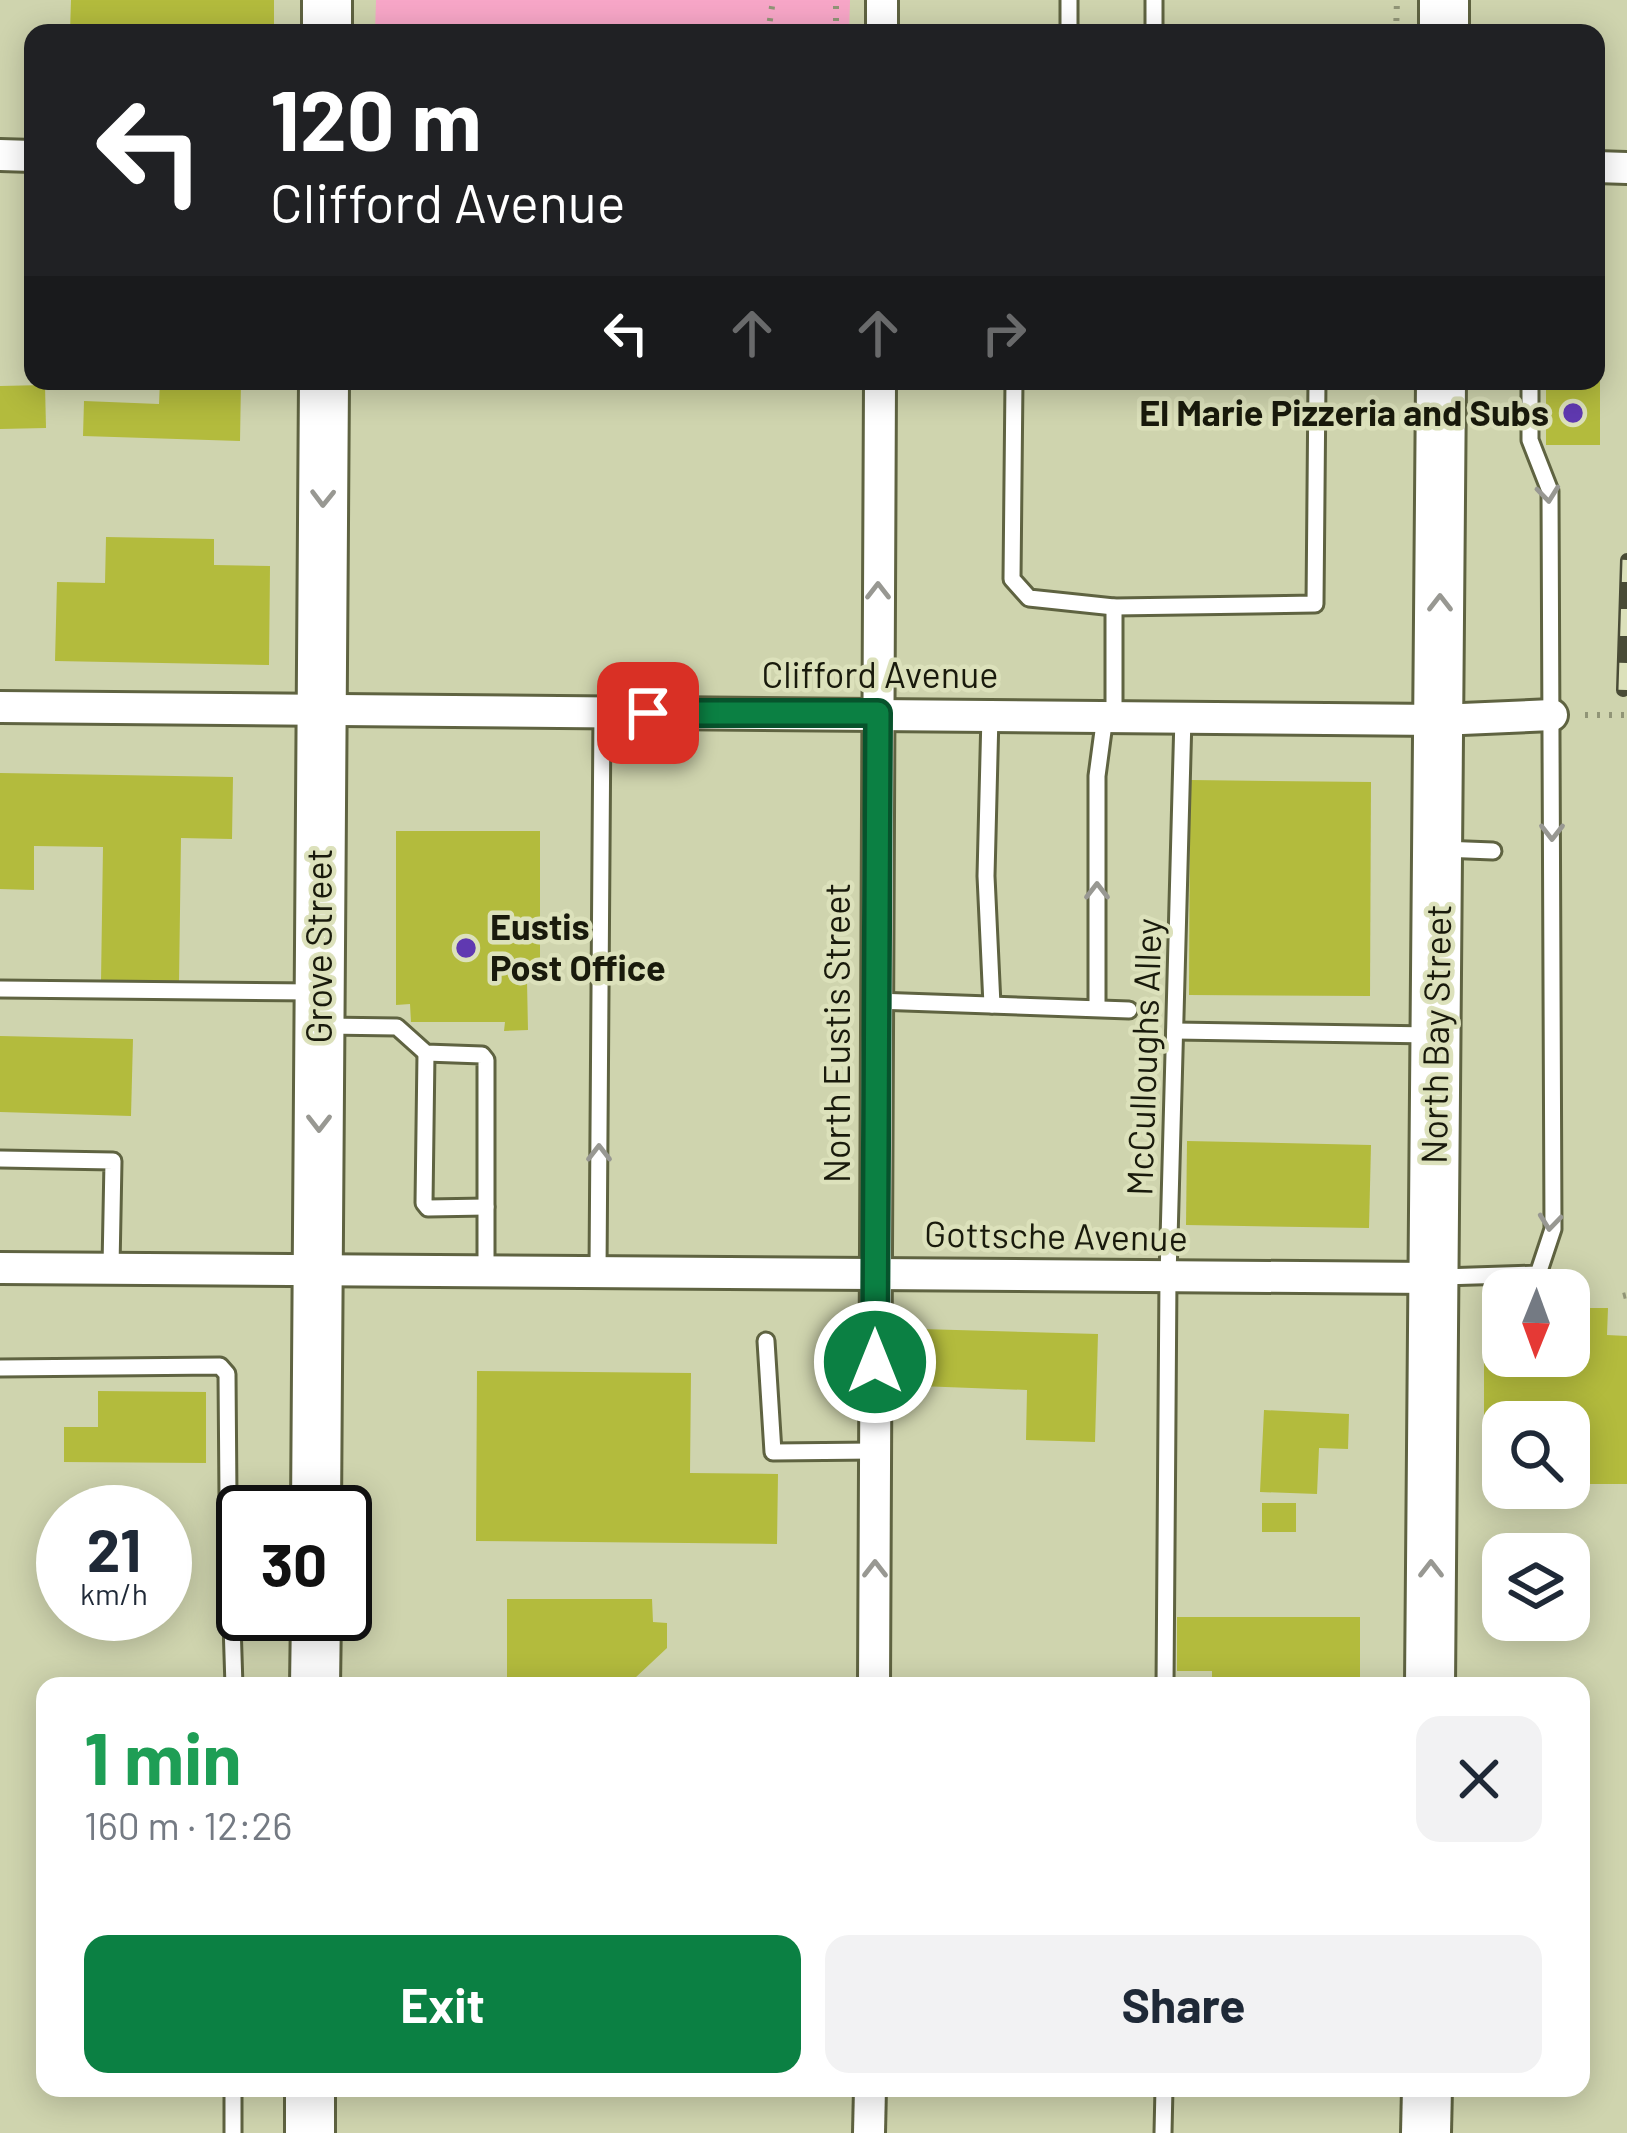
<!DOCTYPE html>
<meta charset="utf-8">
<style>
:root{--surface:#fff;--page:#f2f2f3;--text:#1f2937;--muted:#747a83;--accent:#0b8043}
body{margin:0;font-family:Barlow,sans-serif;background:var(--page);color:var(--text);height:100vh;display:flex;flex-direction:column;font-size:45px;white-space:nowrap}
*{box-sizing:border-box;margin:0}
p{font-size:39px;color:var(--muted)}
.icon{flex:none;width:66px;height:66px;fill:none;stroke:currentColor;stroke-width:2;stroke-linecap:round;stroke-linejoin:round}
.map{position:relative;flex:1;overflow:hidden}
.drawer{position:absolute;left:36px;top:1677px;width:1554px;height:420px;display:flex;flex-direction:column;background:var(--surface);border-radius:24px;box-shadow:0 6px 30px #0003}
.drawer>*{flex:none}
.banner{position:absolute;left:24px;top:24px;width:1581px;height:366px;border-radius:24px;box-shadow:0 6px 30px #0003;background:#202124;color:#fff;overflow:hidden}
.needle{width:78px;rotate:181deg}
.controls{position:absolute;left:1482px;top:1269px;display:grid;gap:24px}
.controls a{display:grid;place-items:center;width:108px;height:108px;border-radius:24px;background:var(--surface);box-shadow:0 6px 30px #0003;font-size:60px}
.speed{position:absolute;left:36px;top:1485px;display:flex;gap:24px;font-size:60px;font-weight:700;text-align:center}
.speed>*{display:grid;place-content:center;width:156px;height:156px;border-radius:50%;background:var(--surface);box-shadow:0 6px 30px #0003;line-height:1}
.speed small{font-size:30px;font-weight:400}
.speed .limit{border:6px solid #111;border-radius:18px;background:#fff;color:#111}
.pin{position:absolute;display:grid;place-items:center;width:102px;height:102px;color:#fff;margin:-51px;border-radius:24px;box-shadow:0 6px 18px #0006}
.me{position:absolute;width:132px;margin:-66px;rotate:0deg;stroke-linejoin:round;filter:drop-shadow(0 0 9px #0008)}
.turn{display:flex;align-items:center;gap:42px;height:252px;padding:0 48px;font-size:54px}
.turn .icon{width:156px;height:156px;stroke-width:2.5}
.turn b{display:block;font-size:84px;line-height:102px}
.lanes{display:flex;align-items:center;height:114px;padding:0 48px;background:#0003;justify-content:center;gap:60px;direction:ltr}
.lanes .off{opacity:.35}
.round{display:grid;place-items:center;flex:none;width:126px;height:126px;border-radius:24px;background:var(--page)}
.head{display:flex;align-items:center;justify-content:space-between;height:204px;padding:0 48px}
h1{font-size:72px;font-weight:700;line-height:90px;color:#1e9e55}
.cta{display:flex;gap:24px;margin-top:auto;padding:24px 48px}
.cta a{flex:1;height:138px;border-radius:24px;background:var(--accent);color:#fff;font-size:48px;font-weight:700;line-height:138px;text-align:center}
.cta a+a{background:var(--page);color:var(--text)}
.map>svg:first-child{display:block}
</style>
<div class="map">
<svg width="1627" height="2133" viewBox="0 0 1627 2133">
<rect width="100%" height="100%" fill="#cfd4ae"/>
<!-- green -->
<path fill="#f7a6c7" d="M376,0h474l-1,33h-474z"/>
<!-- building -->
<g fill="#b3bb3d">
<path d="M71,0h203v33h-204z"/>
<path d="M160,381h81l-1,60 -157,-5 1,-35 75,3z"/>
<rect x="1546" y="381" width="54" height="64"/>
<path d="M45,385l1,43 -46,1v-43z"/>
<path d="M106,537l108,2v26l56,1 -1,99 -214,-4 2,-79 48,1z"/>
<path d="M0,773l233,4 -1,62 -51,-1 -2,145 -78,-1 2,-135 -69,-1v44l-34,-1z"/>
<path d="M1190,780l181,2 -1,214 -181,-1z"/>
<path d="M396,831h144v150h-13l1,49 -24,1 1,-9h-94l-1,-18 -14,1z"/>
<path d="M0,1036l133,3 -2,77 -131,-4z"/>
<path d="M1187,1141l184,4 -2,83 -183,-3z"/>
<path d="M1569,1308h39l-1,27 20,1v148h-58v-62h-66v31h-19v-119h19v22h66z"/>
<path d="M921,1329l177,5 -3,108 -69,-2 1,-50 -108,-4z"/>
<path d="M477,1371l214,2 -1,100 88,1 -1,70 -301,-3z"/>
<path d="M98,1391l108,1v71l-142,-1v-35h34z"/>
<path d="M1264,1410l85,4 -1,35 -29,-1 -2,46 -57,-2z"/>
<rect x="1262" y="1503" width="34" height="29"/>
<path d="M507,1599h145l1,23 14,1v25l-32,30 -1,8h-127z"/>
<path d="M1177,1617h183v69h-148v-15h-35z"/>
</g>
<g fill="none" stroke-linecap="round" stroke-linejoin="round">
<!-- lane casing -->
<g stroke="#5f6341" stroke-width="21">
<g id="lane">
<path d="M1069,33v-33"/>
<path d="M1154,33v-33"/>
<path d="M1014,381l-2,198 17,19 85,9 201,-3 2,-223"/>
<path d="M990,715l-4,161 6,129"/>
<path d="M1114,717v-110"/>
<path d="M1442,849l51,2"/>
<path d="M0,989l315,3"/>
<path d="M876,1001l253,9"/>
<path d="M1097,1008v-232l8,-60"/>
<path d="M326,1026l71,1 29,26 56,2 4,5v209"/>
<path d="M1175,1031l257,4"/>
<path d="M426,1053l-2,150 4,5 58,-1"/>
<path d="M0,1159l113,2 -2,106"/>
<path d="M598,1270l4,-557"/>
<path d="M1442,1277l96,-3 15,-45 -3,-738 -20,-51v-59"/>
<path d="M766,1341l7,111 102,-1"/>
<path d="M0,1368l220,-2 7,8 1,123 79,-1"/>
<path d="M228,1497l6,189"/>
<path d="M1165,1686l3,-409 15,-560"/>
<path d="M233,2133v-45"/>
<path d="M1163,2133l1,-45"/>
</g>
</g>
<!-- street casing -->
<g stroke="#5f6341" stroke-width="36">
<g id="street">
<path d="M882,33v-33"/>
<path d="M0,155l33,1"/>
<path d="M1596,167l31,1"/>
<path d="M0,707l1439,13 113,-5"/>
<path d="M0,1268l1433,10"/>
<path d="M874,1686l6,-1305"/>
<path d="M869,2133l1,-45"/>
</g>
</g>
<!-- primary casing -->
<g stroke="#5f6341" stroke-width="54">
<g id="primary">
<path d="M327,33v-33"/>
<path d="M1444,33v-33"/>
<path d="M316,1512l8,-1131"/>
<path d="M315,1686l1,-72"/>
<path d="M1430,1686l11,-1305"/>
<path d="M310,2133v-45"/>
<path d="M1426,2133l1,-45"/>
</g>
</g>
<!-- path -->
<g stroke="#919577" stroke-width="6" stroke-dasharray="3 9" stroke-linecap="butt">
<path d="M768,33l5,-33"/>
<path d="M836,33v-33"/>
<path d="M1396,33l1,-33"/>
<path d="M1585,715h42"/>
<path d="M1623,1296l4,-1"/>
</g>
<!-- lane -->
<use href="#lane" stroke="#fff" stroke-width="15"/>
<!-- street -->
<use href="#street" stroke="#fff" stroke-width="30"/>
<!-- primary -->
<use href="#primary" stroke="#fff" stroke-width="48"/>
<!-- rail casing -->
<g stroke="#494b36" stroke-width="14">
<path id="rail" d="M1623,690l4,-130"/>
</g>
<!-- rail -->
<use href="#rail" stroke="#dce1bb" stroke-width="9" stroke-dasharray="27" stroke-linecap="butt"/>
</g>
<!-- one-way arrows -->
<defs><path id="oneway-chevron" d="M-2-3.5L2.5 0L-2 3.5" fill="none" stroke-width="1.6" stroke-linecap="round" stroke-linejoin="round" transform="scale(3)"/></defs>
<g stroke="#989892">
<use href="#oneway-chevron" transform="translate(1548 494) rotate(84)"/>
<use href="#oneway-chevron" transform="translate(323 498) rotate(91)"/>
<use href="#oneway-chevron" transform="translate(878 591) rotate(-90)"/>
<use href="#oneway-chevron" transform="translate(1440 603) rotate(-90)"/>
<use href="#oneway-chevron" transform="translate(1552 832) rotate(90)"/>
<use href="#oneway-chevron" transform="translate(1097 891) rotate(-90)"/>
<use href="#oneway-chevron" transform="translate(319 1123) rotate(90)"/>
<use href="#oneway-chevron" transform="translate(599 1153) rotate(-90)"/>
<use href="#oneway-chevron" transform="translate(1550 1222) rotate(96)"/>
<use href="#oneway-chevron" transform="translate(875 1569) rotate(-90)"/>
<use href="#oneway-chevron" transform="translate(1431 1569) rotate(-90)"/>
</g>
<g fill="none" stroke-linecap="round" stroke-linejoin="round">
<!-- route casing -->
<g stroke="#07532c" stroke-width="30">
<path id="route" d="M648,713h230l-3,649"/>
</g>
<!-- route -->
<use href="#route" stroke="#0b8043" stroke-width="21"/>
</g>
<!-- markers -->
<g fill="#6039b1" stroke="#dce1bb" stroke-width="4.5">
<circle cx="1573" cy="413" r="12"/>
<circle cx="466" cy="948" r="12"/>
</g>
<g text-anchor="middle" stroke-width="9" stroke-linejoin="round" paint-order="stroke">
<!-- poi labels -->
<g font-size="36" font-weight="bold" fill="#191a0c" stroke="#dce1bb" text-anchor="end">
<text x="1549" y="426">El Marie Pizzeria and Subs</text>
<text x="490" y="940" text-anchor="start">Eustis<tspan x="490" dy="41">Post Office</tspan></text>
</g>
<!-- street labels -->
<g font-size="36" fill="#191a0c" stroke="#dce1bb">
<text x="880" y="688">Clifford Avenue</text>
<text transform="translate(319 946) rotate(-90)" y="13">Grove Street</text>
<text transform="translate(837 1033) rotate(-90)" y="13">North Eustis Street</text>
<text transform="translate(1436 1034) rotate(-89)" y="13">North Bay Street</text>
<text transform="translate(1144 1057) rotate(-88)" y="13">McCulloughs Alley</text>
<text transform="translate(1056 1236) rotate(1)" y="13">Gottsche Avenue</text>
</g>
</g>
</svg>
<div class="controls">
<a><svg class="needle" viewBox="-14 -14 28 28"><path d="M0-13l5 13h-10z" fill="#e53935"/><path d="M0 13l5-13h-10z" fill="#747a83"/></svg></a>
<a><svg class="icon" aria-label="search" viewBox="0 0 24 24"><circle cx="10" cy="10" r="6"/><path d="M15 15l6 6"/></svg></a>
<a><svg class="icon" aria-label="layers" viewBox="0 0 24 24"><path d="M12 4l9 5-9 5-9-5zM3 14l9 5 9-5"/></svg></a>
</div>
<div class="speed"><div>21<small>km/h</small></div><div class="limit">30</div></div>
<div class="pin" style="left:648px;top:713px;background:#d93025"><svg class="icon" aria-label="arrive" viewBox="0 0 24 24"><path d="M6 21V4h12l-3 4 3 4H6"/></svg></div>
<svg class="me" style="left:875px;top:1362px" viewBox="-20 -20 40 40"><circle r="17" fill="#0b8043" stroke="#fff" stroke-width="3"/><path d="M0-11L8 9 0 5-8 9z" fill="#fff"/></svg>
<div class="banner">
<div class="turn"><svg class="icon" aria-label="left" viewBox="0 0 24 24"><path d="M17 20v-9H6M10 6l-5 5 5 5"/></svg><div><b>120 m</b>Clifford Avenue</div></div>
<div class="lanes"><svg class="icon" aria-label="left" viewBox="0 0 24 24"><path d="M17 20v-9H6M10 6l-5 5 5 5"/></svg><svg class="icon off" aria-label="ahead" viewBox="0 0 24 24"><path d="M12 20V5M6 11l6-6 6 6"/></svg><svg class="icon off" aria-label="ahead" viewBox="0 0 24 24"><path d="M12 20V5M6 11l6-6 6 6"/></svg><svg class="icon off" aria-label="right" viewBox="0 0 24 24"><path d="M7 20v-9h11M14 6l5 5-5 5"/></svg></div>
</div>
<section class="drawer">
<div class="head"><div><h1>1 min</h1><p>160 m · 12:26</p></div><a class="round"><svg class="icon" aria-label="close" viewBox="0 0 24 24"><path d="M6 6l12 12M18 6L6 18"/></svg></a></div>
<div class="cta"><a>Exit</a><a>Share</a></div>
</section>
</div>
